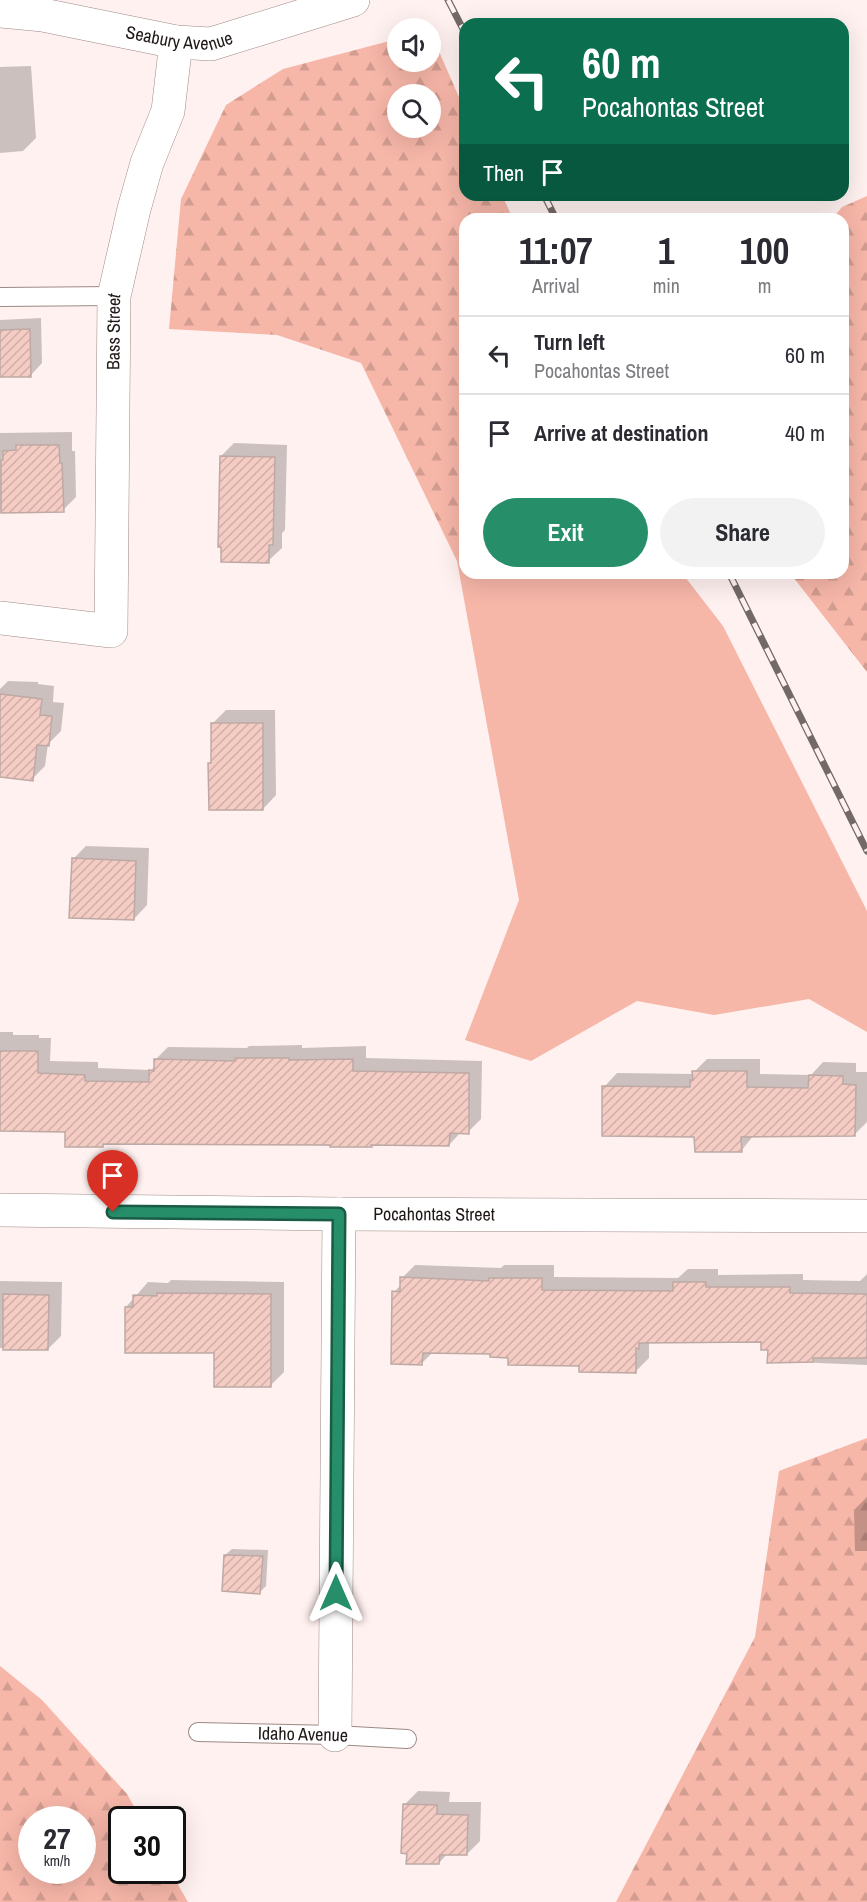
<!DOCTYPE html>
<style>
:root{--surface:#fff;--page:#f2f2f3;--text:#2b2b33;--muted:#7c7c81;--line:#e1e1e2;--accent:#278e6a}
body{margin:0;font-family:"Archivo Narrow",sans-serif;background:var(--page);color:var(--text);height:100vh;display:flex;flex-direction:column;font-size:22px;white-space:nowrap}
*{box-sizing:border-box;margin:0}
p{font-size:20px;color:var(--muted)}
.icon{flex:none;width:33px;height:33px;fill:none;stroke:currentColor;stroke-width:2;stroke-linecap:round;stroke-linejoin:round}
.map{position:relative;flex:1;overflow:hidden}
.panel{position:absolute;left:459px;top:213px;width:390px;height:366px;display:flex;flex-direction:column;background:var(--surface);border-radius:18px;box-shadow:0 6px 24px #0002}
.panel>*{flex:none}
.banner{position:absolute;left:459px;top:18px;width:390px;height:183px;border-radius:18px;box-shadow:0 6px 24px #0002;background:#0b6e4f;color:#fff;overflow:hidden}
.tools{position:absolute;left:387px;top:18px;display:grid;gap:12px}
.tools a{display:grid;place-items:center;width:54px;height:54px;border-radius:50%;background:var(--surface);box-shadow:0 6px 24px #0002;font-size:30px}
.speed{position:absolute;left:18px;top:1806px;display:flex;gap:12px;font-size:30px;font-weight:700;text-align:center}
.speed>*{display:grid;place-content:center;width:78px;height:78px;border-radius:50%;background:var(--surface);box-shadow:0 6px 24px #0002;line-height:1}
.speed small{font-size:15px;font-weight:400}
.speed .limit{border:3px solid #111;border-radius:9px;background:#fff;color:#111}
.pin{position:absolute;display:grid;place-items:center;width:51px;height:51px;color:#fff;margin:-62px -26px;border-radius:50% 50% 50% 0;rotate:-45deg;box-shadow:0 0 6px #0007}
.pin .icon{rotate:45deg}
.me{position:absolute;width:66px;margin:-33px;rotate:0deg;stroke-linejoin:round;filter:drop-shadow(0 0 4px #0008)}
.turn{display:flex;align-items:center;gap:21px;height:126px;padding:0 24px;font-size:27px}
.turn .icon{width:78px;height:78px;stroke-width:2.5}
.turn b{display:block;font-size:42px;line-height:51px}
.then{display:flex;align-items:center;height:57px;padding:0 24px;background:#0003;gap:12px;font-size:22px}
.eta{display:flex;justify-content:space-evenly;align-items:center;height:102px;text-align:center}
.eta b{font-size:36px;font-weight:800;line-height:42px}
.primary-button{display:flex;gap:12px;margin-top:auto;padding:12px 24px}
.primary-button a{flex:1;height:69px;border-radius:36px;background:var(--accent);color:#fff;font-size:24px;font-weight:800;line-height:69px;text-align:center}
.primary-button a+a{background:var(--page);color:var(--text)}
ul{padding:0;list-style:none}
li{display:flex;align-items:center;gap:18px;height:78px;padding:0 24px;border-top:2px solid var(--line)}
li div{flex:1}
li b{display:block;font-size:22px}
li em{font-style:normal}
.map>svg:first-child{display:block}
</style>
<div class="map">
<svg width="867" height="1902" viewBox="0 0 867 1902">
<defs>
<pattern id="forest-firs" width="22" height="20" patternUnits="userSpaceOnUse" patternTransform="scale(1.5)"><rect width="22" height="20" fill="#f6b6a8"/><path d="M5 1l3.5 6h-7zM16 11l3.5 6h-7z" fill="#d29c90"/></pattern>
<pattern id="building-hatch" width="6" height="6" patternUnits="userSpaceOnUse" patternTransform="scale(1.5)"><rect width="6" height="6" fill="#f4ccc4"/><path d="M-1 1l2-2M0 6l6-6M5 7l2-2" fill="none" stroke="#d1aea8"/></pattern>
</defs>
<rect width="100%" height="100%" fill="#fff1ef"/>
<!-- grass -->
<path fill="#f6b6a8" d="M457,561l8,1v11h217l41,53 144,285v121l-58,-33 -95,16 -77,-14 -106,60 -66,-21 54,-140z"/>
<!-- forest -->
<g fill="url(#forest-firs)" fill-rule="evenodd">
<path d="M431,33l34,78v84h37l11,24h-48v343l-8,-1 -96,-198 -84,-28 -108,-6 12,-130 45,-94 57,-36 114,-30 1,23h32zM398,94h32v34h-32z"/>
<path d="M867,196v476l-77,-99h53v-354h-11l10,-12z"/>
<path d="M867,1438v464h-251l139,-265 24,-166z"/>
<path d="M0,1666l42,34 85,94 14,25 -19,1v50l48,1 18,31h-188zM32,1820h50v50h-50z"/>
</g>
<!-- shadow -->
<g fill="#0003">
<path d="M31,66l5,72 -13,13 -23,2v-86z"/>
<path d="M41,318l1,45 -11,12h-31v-55z"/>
<path d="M72,432v19h3l1,46 -13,13 -63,1v-78z"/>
<path d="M234,443l53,2 -2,85 -3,3v15l-14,13 -47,-105z"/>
<path d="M8,681l30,1v2l16,2 -1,16 11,1 -3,28 -13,13 -3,22 -13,13 -32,-3v-87z"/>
<path d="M226,710h49l1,85 -13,14 -53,-46 3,-3v-37z"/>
<path d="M86,846l63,2 -2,57 -13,14 -61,-60z"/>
<path d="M0,1032h13v3h26v3h12l-1,23 48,1v6l53,2 4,-4v-6l13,-13 79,1 2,-2 53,-1v3l64,-2v12l116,3 -1,58 -13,13h-7l-12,13 -76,-1 -2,2 -265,-4 -3,3 -36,-15 -67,-2z"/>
<path d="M707,1059h53v15l51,1 12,-13 33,1v9h11v50l-13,13h-100l-13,16 -45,-16 -92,-48 13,-14 77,1v-2z"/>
<path d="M415,1265l86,3 3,-3h50v12l124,1 10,-9h30v6l85,-1v6l57,1 7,-7v91l-98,-4v-12l-6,-9 -114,1v17l-13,13 -145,-18 -58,-1 -11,11 -28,-71 8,-8v-6z"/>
<path d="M171,1280l113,2v90l-14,14 -54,-34 -90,-45 22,-25 20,1z"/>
<path d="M0,1281l62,1 -1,54 -13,13 -48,-1z"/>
<path d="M867,1497v54h-12l-1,-41z"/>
<path d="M232,1549l36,1 -2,36 -6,6 -35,-37z"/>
<path d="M418,1791l32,1 -1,10h32l-1,39 -13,13 -19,-1 -9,10 -35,-58z"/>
</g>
<!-- building -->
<g fill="url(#building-hatch)" stroke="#bea9a4" stroke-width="1.5">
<path d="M30,329l1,48h-31v-47z"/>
<path d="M16,445h43l1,18h2l2,49 -63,1v-53h2v-9l13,-1z"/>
<path d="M220,456l55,1 -2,88h-4v18l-48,-1v-15h-3z"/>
<path d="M0,694l42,5 -2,16 12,1 -3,30 -12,-1 -4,36 -33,-4z"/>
<path d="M211,723h52v87h-54l-1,-47h3z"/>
<path d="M72,858l64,3 -2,59 -65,-2z"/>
<path d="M0,1051h38v22l47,2v6l64,1v-12l5,1v-12l81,2v-3h54v2l64,-1v12l116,2v61l-19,-1 -1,13 -78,-1 1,2h-42v-2l-227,-1v3h-38v-15l-65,-1z"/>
<path d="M692,1071h55v16l61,1 1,-13 34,1v8l13,1 -1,51 -114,1 1,15h-47l-1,-15 -92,-1v-50l88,1v-7h3z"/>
<path d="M400,1277l89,4v-3h53v12l131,1v-9h33v5h84v6l77,1v64h-54v4l-46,1 1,-13h-7v-8l-122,1v6l-3,-1v25l-57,-1v-6l-71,-1v-7l-18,-1v-3l-67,-1 -1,12 -31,-1 1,-73 8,1z"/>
<path d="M157,1293l114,1v93h-57v-34h-89v-46h8v-12l24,1z"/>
<path d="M3,1294l46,1 -1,55h-45z"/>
<path d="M224,1555l39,1 -3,38 -38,-3z"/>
<path d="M403,1804l34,1v9l31,1 -1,40h-27l-1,9h-33l1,-10 -6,-1z"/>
</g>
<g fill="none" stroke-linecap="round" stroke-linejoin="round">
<!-- service casing -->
<g stroke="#9d8985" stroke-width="20">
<g id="service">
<path d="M0,297l114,-1"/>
<path id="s1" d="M198,1732l137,3 72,4"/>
</g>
</g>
<!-- minor casing -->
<g stroke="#9d8985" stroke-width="34">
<g id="minor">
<path id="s2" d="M0,11l43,4 133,27 35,2 142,-44"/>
<path id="s3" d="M0,618l111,13 3,-335 20,-87 13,-46 21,-52 8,-69"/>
<path id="s4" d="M0,1210l339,4 528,2"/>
<path d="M335,1735l4,-521"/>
</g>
</g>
<!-- service -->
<use href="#service" stroke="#fff" stroke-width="18"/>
<!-- minor -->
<use href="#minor" stroke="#fff" stroke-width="33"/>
<!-- rail casing -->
<g stroke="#736967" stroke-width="7">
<g id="rail">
<path d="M448,0l17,33"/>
<path d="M544,195l12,24"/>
<path d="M729,573l138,278"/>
</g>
</g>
<!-- rail -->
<use href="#rail" stroke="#fff1ef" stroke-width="4.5" stroke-dasharray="14" stroke-linecap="butt"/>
</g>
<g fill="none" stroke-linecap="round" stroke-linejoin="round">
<!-- route casing -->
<g stroke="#195c45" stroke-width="15">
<path id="route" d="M113,1212l226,2 -3,379"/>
</g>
<!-- route -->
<use href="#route" stroke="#278e6a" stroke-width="10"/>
</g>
<g text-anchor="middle" stroke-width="4.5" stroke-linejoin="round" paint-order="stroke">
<!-- street labels -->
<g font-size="18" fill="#1f1816" stroke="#fff1ef">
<text dy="6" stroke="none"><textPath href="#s2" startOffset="182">Seabury Avenue</textPath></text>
<text dy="6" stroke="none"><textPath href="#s3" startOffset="411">Bass Street</textPath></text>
<text dy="6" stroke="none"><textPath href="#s4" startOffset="434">Pocahontas Street</textPath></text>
<text dy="6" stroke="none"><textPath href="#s1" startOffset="105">Idaho Avenue</textPath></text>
</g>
</g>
</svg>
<div class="tools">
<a><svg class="icon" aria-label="sound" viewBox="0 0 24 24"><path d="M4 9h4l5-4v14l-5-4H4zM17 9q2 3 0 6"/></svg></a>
<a><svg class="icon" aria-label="search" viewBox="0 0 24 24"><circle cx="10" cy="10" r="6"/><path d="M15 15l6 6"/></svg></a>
</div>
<div class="speed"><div>27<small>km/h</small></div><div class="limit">30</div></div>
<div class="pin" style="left:113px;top:1212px;background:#d93025"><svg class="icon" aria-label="arrive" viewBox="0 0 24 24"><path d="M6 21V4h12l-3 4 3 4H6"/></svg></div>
<svg class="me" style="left:336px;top:1593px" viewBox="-20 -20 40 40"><path d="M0-17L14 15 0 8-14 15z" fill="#278e6a" stroke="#fff" stroke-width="4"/></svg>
<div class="banner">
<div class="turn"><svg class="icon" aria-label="left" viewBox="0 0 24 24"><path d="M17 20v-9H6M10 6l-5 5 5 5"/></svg><div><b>60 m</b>Pocahontas Street</div></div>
<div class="then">Then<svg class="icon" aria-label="arrive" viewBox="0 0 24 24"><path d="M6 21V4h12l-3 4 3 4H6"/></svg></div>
</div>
<section class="panel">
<div class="eta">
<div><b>11:07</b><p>Arrival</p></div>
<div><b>1</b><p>min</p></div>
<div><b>100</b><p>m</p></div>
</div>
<ul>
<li><svg class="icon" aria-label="left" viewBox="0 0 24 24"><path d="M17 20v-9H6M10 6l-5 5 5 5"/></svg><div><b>Turn left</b><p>Pocahontas Street</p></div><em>60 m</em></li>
<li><svg class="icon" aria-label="arrive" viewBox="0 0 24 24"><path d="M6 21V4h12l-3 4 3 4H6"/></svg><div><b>Arrive at destination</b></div><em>40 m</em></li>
</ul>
<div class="primary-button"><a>Exit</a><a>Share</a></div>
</section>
</div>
